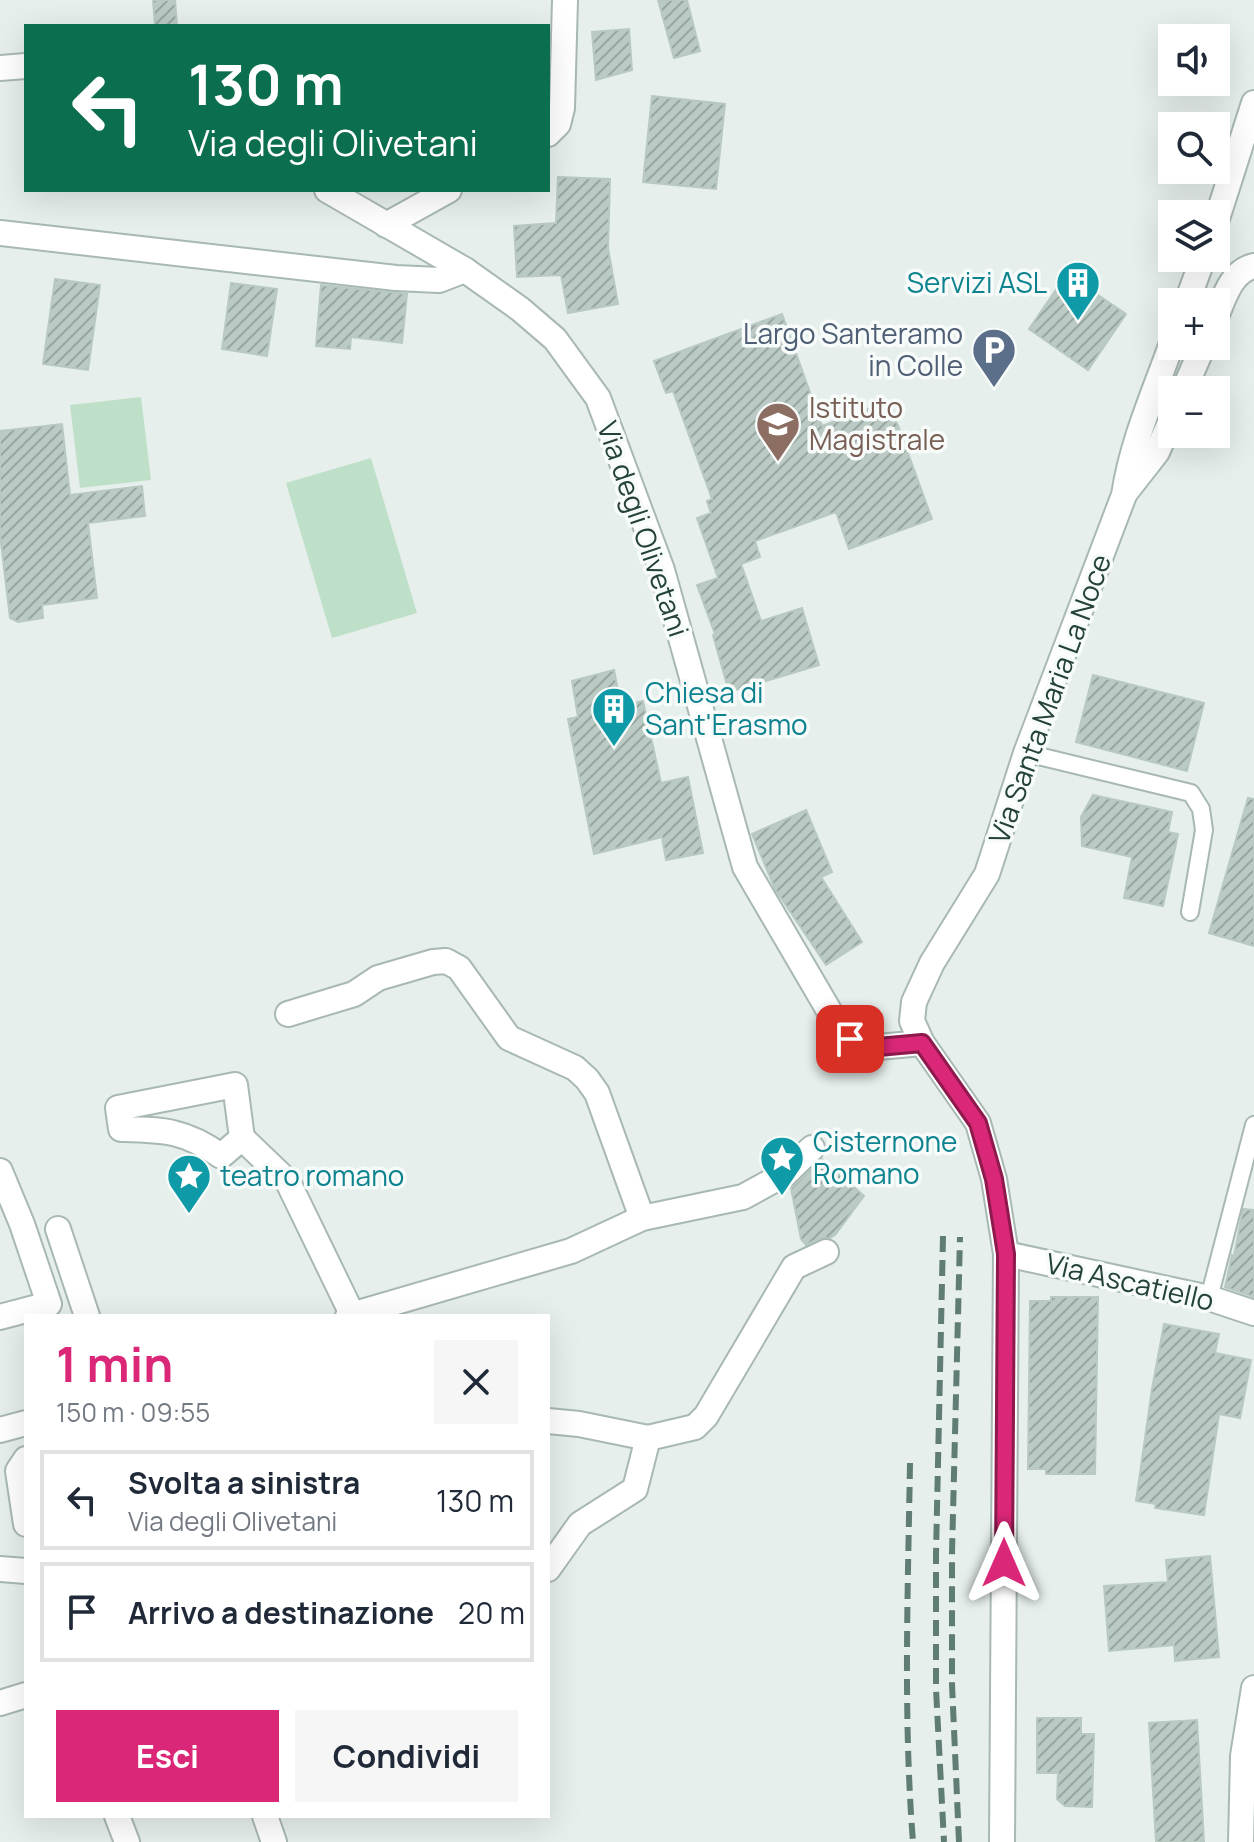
<!DOCTYPE html>
<html lang="it">
<meta charset="utf-8">
<style>
:root{--surface:#fff;--page:#f6f6f7;--text:#1f2937;--muted:#747a83;--line:#e0e1e3;--accent:#db2777}
body{margin:0;font-family:Manrope,sans-serif;background:var(--page);color:var(--text);height:100vh;display:flex;flex-direction:column;font-size:30px;white-space:nowrap}
*{box-sizing:border-box;margin:0}
p{font-size:26px;color:var(--muted)}
.icon{flex:none;width:44px;height:44px;fill:none;stroke:currentColor;stroke-width:2;stroke-linecap:round;stroke-linejoin:round}
.map{position:relative;flex:1;overflow:hidden}
.panel{position:absolute;left:24px;top:1314px;width:526px;height:504px;display:flex;flex-direction:column;background:var(--surface);border-radius:0px;box-shadow:0 8px 32px #0002}
.panel>*{flex:none}
.hud{position:absolute;left:24px;top:24px;width:526px;height:168px;border-radius:0px;box-shadow:0 8px 32px #0002;background:#0b6e4f;color:#fff;overflow:hidden}
.buttons{position:absolute;left:1158px;top:24px;display:grid;gap:16px}
.buttons a{display:grid;place-items:center;width:72px;height:72px;border-radius:0px;background:var(--surface);box-shadow:0 8px 32px #0002;font-size:40px}
.pin{position:absolute;display:grid;place-items:center;width:68px;height:68px;color:#fff;margin:-34px;border-radius:16px;box-shadow:0 4px 12px #0006}
.me{position:absolute;width:88px;margin:-44px;rotate:0deg;stroke-linejoin:round;filter:drop-shadow(0 0 6px #0008)}
.turn{display:flex;align-items:center;gap:28px;height:168px;padding:0 32px;font-size:36px}
.turn .icon{width:104px;height:104px;stroke-width:2.5}
.turn b{display:block;font-size:56px;line-height:68px}
.round{display:grid;place-items:center;flex:none;width:84px;height:84px;border-radius:0px;background:var(--page)}
.overview{display:flex;align-items:center;justify-content:space-between;height:136px;padding:0 32px}
h1{font-size:48px;font-weight:700;line-height:60px;color:var(--accent)}
.cta{display:flex;gap:16px;margin-top:auto;padding:16px 32px}
.cta a{flex:1;height:92px;border-radius:0px;background:var(--accent);color:#fff;font-size:32px;font-weight:700;line-height:92px;text-align:center}
.cta a+a{background:var(--page);color:var(--text)}
ul{padding:0;list-style:none}
li{display:flex;align-items:center;gap:24px;height:100px;margin:0 16px 12px;padding:0 16px;border:4px solid var(--line);border-radius:0px}
li div{flex:1}
li b{display:block;font-size:30px}
li em{font-style:normal}
.map>svg:first-child{display:block}
</style>
<div class="map">
<svg width="1254" height="1842" viewBox="0 0 1254 1842">
<defs>
<pattern id="building-hatch" width="6" height="6" patternUnits="userSpaceOnUse" patternTransform="scale(2)"><rect width="6" height="6" fill="#bbcac4"/><path d="M-1 1l2-2M0 6l6-6M5 7l2-2" fill="none" stroke="#98a6a0"/></pattern>
</defs>
<rect width="100%" height="100%" fill="#e6efeb"/>
<!-- green -->
<g fill="#bfe0c8">
<path d="M141,397l10,83 -71,8 -10,-83z"/>
<path d="M371,458l46,155 -85,25 -46,-155z"/>
</g>
<!-- building -->
<g fill="url(#building-hatch)" stroke="#b8c9c2" stroke-width="2">
<path d="M153,0h22l2,26h-22z"/>
<path d="M658,0h29l13,51 -26,7z"/>
<path d="M629,29l3,41 -36,10 -4,-48z"/>
<path d="M652,96l73,8 -9,85 -73,-7z"/>
<path d="M558,177l52,2 -2,69 10,56 -50,9 -7,-38 -44,2 -3,-51 42,-3z"/>
<path d="M1067,274l59,40 -38,56 -59,-41z"/>
<path d="M55,279l45,6 -12,85 -45,-6z"/>
<path d="M231,283l46,6 -10,67 -45,-7z"/>
<path d="M321,285l86,9 -5,49 -51,-6 -1,12 -34,-3z"/>
<path d="M782,314l40,112 67,-25 43,118 -83,30 -13,-37 -81,29 5,16 -19,7 20,57 41,-13 17,57 -90,27 -16,-57 2,-1 -18,-49 21,-7 -21,-60 14,-5 -4,-12 5,-2 -39,-108 -7,2 -12,-32z"/>
<path d="M62,424l8,71 72,-9 3,30 -57,7 9,75 -55,7 1,13 -25,4 -8,-4 -10,-84v-103z"/>
<path d="M614,670l7,36 22,-5 18,82 27,-6 15,76 -37,7 -4,-23 -68,17 -26,-135 10,-2 -6,-36z"/>
<path d="M1093,675l111,28 -17,68 -111,-29z"/>
<path d="M1093,795l79,17 -4,20 10,2 -15,72 -39,-8 8,-41 -50,-11 -1,-29z"/>
<path d="M1248,798l6,1v147l-45,-13z"/>
<path d="M806,810l26,62 -11,5 41,65 -36,23 -51,-76 -23,-55z"/>
<path d="M822,1159l42,37 -29,39 -5,3h-10l-14,7 -5,-6 -10,-51z"/>
<path d="M1243,1209l11,1v87l-29,-10 7,-32 2,1z"/>
<path d="M1051,1297h47l-3,177h-49v-5h-18l2,-168h21z"/>
<path d="M1164,1324l55,10 -4,19 36,7 -11,58 -21,-4 -15,101 -49,-7 1,-4 -20,-3 16,-112z"/>
<path d="M1210,1556l9,101 -44,4 -1,-16 -65,6 -5,-65 64,-4 -2,-22z"/>
<path d="M1037,1718h44v16h13l-2,73 -27,-1 -8,-7 1,-26h-21z"/>
<path d="M1197,1720l7,122h-48l-7,-119z"/>
</g>
<g fill="none" stroke-linecap="round" stroke-linejoin="round">
<!-- lane casing -->
<g stroke="#a8b8b2" stroke-width="20">
<g id="lane">
<path d="M1026,753l165,40 10,16 3,21 -14,82"/>
<path d="M1209,1298l45,-173"/>
</g>
</g>
<!-- street casing -->
<g stroke="#a8b8b2" stroke-width="28">
<g id="street">
<path d="M0,68l26,-2"/>
<path d="M548,134l10,-10 4,-16 3,-108"/>
<path d="M327,190l138,80 55,39 35,30 43,59 64,172 83,297 86,147 19,25 28,8 44,-4"/>
<path d="M1216,222l38,-119"/>
<path d="M386,225l63,-35"/>
<path d="M0,233l396,45 43,2 26,-10"/>
<path d="M1187,302l16,-44"/>
<path d="M1216,317c8,-19 15,-46 38,-51"/>
<path d="M1184,390l19,-44"/>
<path d="M1125,493l32,-41 15,-34"/>
<path d="M288,1014l66,-20 24,-16 55,-16 13,-1 13,7 50,70 66,30 12,11 10,14 45,125"/>
<path d="M235,1085l7,53 -21,18c-36,-26 -57,-26 -100,-27l-3,-21z"/>
<path d="M242,1138l46,44 64,132"/>
<path d="M0,1171l22,53 27,80 -49,13"/>
<path d="M58,1229l29,87"/>
<path d="M1006,1254l203,44 45,15"/>
<path d="M348,1316l223,-65 71,-33 101,-21 42,-23 27,-26"/>
<path d="M548,1421l31,3 69,14"/>
<path d="M0,1430l26,-7"/>
<path d="M26,1459l-8,12 8,53"/>
<path d="M0,1569l26,2"/>
<path d="M548,1569l32,-45 55,-35 13,-51 47,-11 11,-11 88,-149 32,-15"/>
<path d="M0,1703l26,-8"/>
<path d="M117,1816l10,26"/>
<path d="M265,1816l9,26"/>
<path d="M1002,1842l4,-588 -12,-75 -16,-56 -56,-80 -10,-22 2,-19 18,-39 55,-89 39,-121 98,-258c8,-53 30,-102 48,-152"/>
<path d="M1241,1842l2,-86 11,-68"/>
</g>
</g>
<!-- lane -->
<use href="#lane" stroke="#fff" stroke-width="16"/>
<!-- street -->
<use href="#street" stroke="#fff" stroke-width="24"/>
<!-- rail -->
<g stroke="#5f7d75" stroke-width="6" stroke-dasharray="16 8" stroke-linecap="butt">
<path d="M943,1236l-7,318v135l8,153"/>
<path d="M910,1463c-2,126 -7,253 3,379"/>
<path d="M959,1842l-7,-158v-131l8,-316"/>
</g>
</g>
<g fill="none" stroke-linecap="round" stroke-linejoin="round">
<!-- route casing -->
<g stroke="#8e194d" stroke-width="20">
<path id="route" d="M850,1039l28,8 44,-4 56,80 16,56 12,75 -2,309"/>
</g>
<!-- route -->
<use href="#route" stroke="#db2777" stroke-width="14"/>
</g>
<!-- icons -->
<defs>
<g id="building-pin" transform="scale(2.3)"><path d="M0 17L-7.5 6A9.5 9.5 0 1 1 7.5 6Z" fill="#0f9aa8" stroke="#f7fbf9"/><path d="M-4-6H4V6H1V3H-1V6H-4ZM-2.5-4.3h1.7v1.8h-1.7ZM.8-4.3h1.7v1.8H.8ZM-2.5-1h1.7V.8h-1.7ZM.8-1h1.7V.8H.8Z" fill="#fff"/></g>
<g id="parking-pin" transform="scale(2.3)"><path d="M0 17L-7.5 6A9.5 9.5 0 1 1 7.5 6Z" fill="#5c6f8a" stroke="#f7fbf9"/><path d="M-3.5-5.5H1a3.5 3.5 0 0 1 0 7H-1V5.5H-3.5ZM-1-3.4V-.6H.8a1.4 1.4 0 0 0 0-2.8Z" fill="#fff"/></g>
<g id="school-pin" transform="scale(2.3)"><path d="M0 17L-7.5 6A9.5 9.5 0 1 1 7.5 6Z" fill="#8d6e63" stroke="#f7fbf9"/><path d="M0-5L7-2L0 1L-7-2ZM-4 1L0 2.5L4 1V4Q0 6-4 4Z" fill="#fff"/></g>
<g id="sight-pin" transform="scale(2.3)"><path d="M0 17L-7.5 6A9.5 9.5 0 1 1 7.5 6Z" fill="#0f9aa8" stroke="#f7fbf9"/><path d="M0-6L1.8-2.2L6-1.7L2.9 1.2L3.7 5.4L0 3.3L-3.7 5.4L-2.9 1.2L-6-1.7L-1.8-2.2Z" fill="#fff"/></g>
</defs>
<g fill-rule="evenodd">
<use href="#building-pin" x="1078" y="283"/>
<use href="#parking-pin" x="994" y="350"/>
<use href="#school-pin" x="778" y="424"/>
<use href="#building-pin" x="614" y="709"/>
<use href="#sight-pin" x="782" y="1158"/>
<use href="#sight-pin" x="189" y="1176"/>
</g>
<g text-anchor="middle" stroke-width="7" stroke-linejoin="round" paint-order="stroke">
<!-- culture labels -->
<g font-size="28" fill="#0d838f" stroke="#f7fbf9" text-anchor="start">
<text x="1047" y="293" text-anchor="end">Servizi ASL</text>
<text x="645" y="703">Chiesa di<tspan x="645" dy="32">Sant'Erasmo</tspan></text>
<text x="813" y="1152">Cisternone<tspan x="813" dy="32">Romano</tspan></text>
<text x="220" y="1186">teatro romano</text>
</g>
<!-- service labels -->
<g font-size="28" fill="#4e5e75" stroke="#f7fbf9" text-anchor="end">
<text x="963" y="344">Largo Santeramo<tspan x="963" dy="32">in Colle</tspan></text>
</g>
<!-- education labels -->
<g font-size="28" fill="#785e54" stroke="#f7fbf9" text-anchor="start">
<text x="809" y="418">Istituto<tspan x="809" dy="32">Magistrale</tspan></text>
</g>
<!-- street labels -->
<g font-size="28" fill="#24423a" stroke="#f7fbf9">
<text transform="translate(643 529) rotate(71)" y="10">Via degli Olivetani</text>
<text transform="translate(1050 699) rotate(-70)" y="10">Via Santa Maria La Noce</text>
<text transform="translate(1130 1282) rotate(13)" y="10">Via Ascatiello</text>
</g>
</g>
</svg>
<div class="buttons">
<a><svg class="icon" aria-label="sound" viewBox="0 0 24 24"><path d="M4 9h4l5-4v14l-5-4H4zM17 9q2 3 0 6"/></svg></a>
<a><svg class="icon" aria-label="search" viewBox="0 0 24 24"><circle cx="10" cy="10" r="6"/><path d="M15 15l6 6"/></svg></a>
<a><svg class="icon" aria-label="layers" viewBox="0 0 24 24"><path d="M12 4l9 5-9 5-9-5zM3 14l9 5 9-5"/></svg></a>
<a>+</a>
<a>−</a>
</div>
<div class="pin" style="left:850px;top:1039px;background:#d93025"><svg class="icon" aria-label="arrive" viewBox="0 0 24 24"><path d="M6 21V4h12l-3 4 3 4H6"/></svg></div>
<svg class="me" style="left:1004px;top:1563px" viewBox="-20 -20 40 40"><path d="M0-17L14 15 0 8-14 15z" fill="#db2777" stroke="#fff" stroke-width="4"/></svg>
<div class="hud">
<div class="turn"><svg class="icon" aria-label="left" viewBox="0 0 24 24"><path d="M17 20v-9H6M10 6l-5 5 5 5"/></svg><div><b>130 m</b>Via degli Olivetani</div></div>
</div>
<section class="panel">
<div class="overview"><div><h1>1 min</h1><p>150 m · 09:55</p></div><a class="round"><svg class="icon" aria-label="close" viewBox="0 0 24 24"><path d="M6 6l12 12M18 6L6 18"/></svg></a></div>
<ul>
<li><svg class="icon" aria-label="left" viewBox="0 0 24 24"><path d="M17 20v-9H6M10 6l-5 5 5 5"/></svg><div><b>Svolta a sinistra</b><p>Via degli Olivetani</p></div><em>130 m</em></li>
<li><svg class="icon" aria-label="arrive" viewBox="0 0 24 24"><path d="M6 21V4h12l-3 4 3 4H6"/></svg><div><b>Arrivo a destinazione</b></div><em>20 m</em></li>
</ul>
<div class="cta"><a>Esci</a><a>Condividi</a></div>
</section>
</div>
